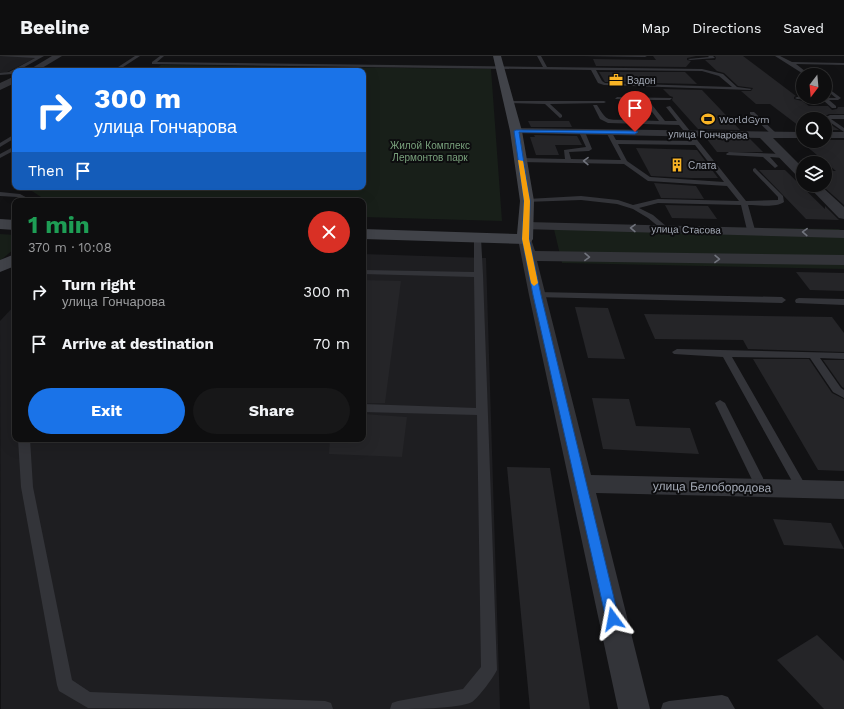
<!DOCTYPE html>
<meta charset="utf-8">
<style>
:root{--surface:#0e0e0f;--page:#171718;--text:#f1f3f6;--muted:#9b9c9e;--line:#2e2e2f;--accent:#1a73e8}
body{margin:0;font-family:"Work Sans",sans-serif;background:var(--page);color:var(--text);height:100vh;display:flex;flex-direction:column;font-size:15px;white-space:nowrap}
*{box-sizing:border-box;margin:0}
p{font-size:13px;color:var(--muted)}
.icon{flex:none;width:22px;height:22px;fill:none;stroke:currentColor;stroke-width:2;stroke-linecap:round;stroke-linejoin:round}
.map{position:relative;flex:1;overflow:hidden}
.sheet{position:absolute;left:12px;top:142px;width:354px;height:244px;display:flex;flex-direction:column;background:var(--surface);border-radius:8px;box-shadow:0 4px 16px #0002,0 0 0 1px var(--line)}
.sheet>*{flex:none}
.top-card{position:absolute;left:12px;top:12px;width:354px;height:122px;border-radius:8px;box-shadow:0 4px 16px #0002,0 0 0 1px var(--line);background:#1a73e8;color:#fff;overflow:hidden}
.needle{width:26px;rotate:196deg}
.tools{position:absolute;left:796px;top:12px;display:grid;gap:8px}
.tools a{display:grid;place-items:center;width:36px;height:36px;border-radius:50%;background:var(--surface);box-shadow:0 4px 16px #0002,0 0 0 1px var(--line);font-size:20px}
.pin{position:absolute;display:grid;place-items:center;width:34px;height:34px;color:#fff;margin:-41px -17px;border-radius:50% 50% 50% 0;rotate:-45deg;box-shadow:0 0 4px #0007}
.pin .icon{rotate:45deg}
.me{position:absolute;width:44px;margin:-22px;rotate:347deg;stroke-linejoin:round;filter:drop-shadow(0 0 3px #0008)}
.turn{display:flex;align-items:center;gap:14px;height:84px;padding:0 16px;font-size:18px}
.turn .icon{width:52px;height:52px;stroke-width:2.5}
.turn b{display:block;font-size:28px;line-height:34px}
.then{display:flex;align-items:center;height:38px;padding:0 16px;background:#0003;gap:8px;font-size:15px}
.round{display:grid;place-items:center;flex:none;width:42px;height:42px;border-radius:21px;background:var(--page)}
.summary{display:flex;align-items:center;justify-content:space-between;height:68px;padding:0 16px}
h1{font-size:24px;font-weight:700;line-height:30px;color:#1e9e55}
.cta{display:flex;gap:8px;margin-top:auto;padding:8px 16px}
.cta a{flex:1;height:46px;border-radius:24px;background:var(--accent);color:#fff;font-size:16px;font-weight:700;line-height:46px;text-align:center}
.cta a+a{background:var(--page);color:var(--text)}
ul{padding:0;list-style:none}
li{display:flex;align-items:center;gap:12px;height:52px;padding:0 16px}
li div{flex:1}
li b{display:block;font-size:15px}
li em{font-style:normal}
header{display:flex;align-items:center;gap:24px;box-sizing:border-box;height:56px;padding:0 20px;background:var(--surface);border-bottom:1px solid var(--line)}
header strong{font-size:19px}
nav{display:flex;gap:22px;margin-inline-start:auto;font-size:14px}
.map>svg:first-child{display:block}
</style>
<header>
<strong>Beeline</strong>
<nav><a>Map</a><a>Directions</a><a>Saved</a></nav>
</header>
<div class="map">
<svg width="844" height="653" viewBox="0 0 844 653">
<rect width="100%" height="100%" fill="#121214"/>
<!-- built -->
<g fill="#1e1e21">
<path d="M0,0h39l-36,18h-3z"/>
<path d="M363,198l123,4 14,451h-499l-1,-388 15,-16v134h348z"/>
</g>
<!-- green -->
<g fill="#181f19">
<path d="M161,9l330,4 11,152 -139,-4v-16h-316l-21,-14h337v-116h-210z"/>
<path d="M553,169l286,4 5,4v36l-282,-6z"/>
<path d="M0,178l15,1v13l-15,13z"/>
</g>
<!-- building -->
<g fill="#252528">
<path d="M653,0h43l-9,2v2l4,1 -5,6 -90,-1 -3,-7 63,1z"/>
<path d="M715,0h28l53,40 -2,1v2l8,2 7,5h19l4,4 5,-1 1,-2h6v7h-15l-6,3v2h-20v10l-33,-25h-14l-15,-13h10l2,-3 -15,-2 -14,-13 -7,-2 -12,-11h10l1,-2z"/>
<path d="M599,16h86l12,12 -92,-2z"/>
<path d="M663,33l39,1 38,40 -42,-1 -26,-29 1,-3 -3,-1z"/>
<path d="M528,65h41l3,6h-41z"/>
<path d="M825,65l14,9h-14z"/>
<path d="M534,79l43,1 5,9h-27l4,10h-23l-6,-18h5z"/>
<path d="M706,82l44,1 13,13h-46z"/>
<path d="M825,84h19v65l-19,-17v-17h11l-31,-26h6l-5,-4h19z"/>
<path d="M636,92l61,2 21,28h-27l-40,-2z"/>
<path d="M759,114h26l40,39v-3l14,14 -33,-1z"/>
<path d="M654,127l42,3 8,13 -43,-1z"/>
<path d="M665,149l43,1 9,13 -45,-1z"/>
<path d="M796,216l48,1v18l-34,-1z"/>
<path d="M363,224l38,1 -16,122h-22z"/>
<path d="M575,251l33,1 17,51 -37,-1z"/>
<path d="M644,258l188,3 12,16v19l-96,-3 -5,-9 -88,-1z"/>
<path d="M753,303h56l23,34 12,6v72l-26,-1z"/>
<path d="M823,304h21v28l-2,-1z"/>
<path d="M592,342l37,1 7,27 54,2 9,26 -96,-5z"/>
<path d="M363,358l44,3 -5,40 -73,-3 1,-15h33z"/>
<path d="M507,411l43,1 40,241h-60z"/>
<path d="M773,463l58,4 13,26 -60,-4z"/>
<path d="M817,579l27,26v48h-20l-47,-49z"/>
</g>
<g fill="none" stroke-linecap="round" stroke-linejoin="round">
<!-- lane -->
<g fill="#333439" fill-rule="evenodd">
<path d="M0,0h44l-32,18 -12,1v-2l9,-1 26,-14z"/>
<path d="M135,0h5l-23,15h-5z"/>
<path d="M160,0h4l-7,6 386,5 -6,-11h4l6,11 155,2 21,5 14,13 15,2 -2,1 -146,-5 -6,-2 -7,-13 -439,-6v-2zM596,14l106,1 17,5 13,11 -127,-4 -3,-2z"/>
<path d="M583,0h64l-2,1z"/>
<path d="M708,0h5l2,2 -25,2 -2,-1 21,-2z"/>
<path d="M775,0h5l12,6 52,1v2l-48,-1 14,11h-5z"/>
<path d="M825,30l16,12 -3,2h-9l7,6v2h-4l-9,-8 -26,-1 -2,-1 2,-1 39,1 -11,-9z"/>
<path d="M617,41l55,1 -2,2h-22l17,21h12l-11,-14 4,-1 76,95 32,-1v-3l-25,-26v-2l2,-1 28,28 1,6c-8,6 -26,3 -36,3l7,25 -4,2 -4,-2 -6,-25 -83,-2 -19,5 14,7 14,12v4h-3l-16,-13 -15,-9 -16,-5 -36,-4 -56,2v-2l2,-1 54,-3 37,4 15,5 25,-6 81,2 -12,-15 -79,-5 -24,-17 -104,-2 -3,-2 3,-2 45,1 -1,-9 22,-3 -7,-15 3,-2 3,2 7,17 -3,2 -20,1 2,7 50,1 -15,-28 3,-2 2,1 5,9 76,1 -13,-16 -71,-2 -8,-4 -7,-14h4c11,18 10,14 31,15l-10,-14 2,-1 13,15 26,1 -16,-21 -28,-1zM618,88l77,1 29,37 -74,-5 -23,-16z"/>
<path d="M506,45h98l2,1 -2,1 -54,1 12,11v2l-2,1 -15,-14 -37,-1z"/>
<path d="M750,56h4l22,21v2h-4l-22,-21z"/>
<path d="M830,59h14v4h-13l13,9v4l-20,-14z"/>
<path d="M15,78v4l-15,9v-4z"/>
<path d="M15,90v4l-15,8v-4z"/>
<path d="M729,96l54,2 3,2 -3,2 -13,-1 8,9 -3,2 -12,-11 -36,-2 -1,-1z"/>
<path d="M0,136l20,2 13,7h-8l-8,-4 -17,-1z"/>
<path d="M474,180h6l1,2 2,37 14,395c-4,8 -18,27 -25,32 -13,7 -64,7 -82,7l2,-6 6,-2 65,-12 18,-22 -4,-252 -114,-3v-8l113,4 -2,-131 -111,-3v-4l111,2z"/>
<path d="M537,236l245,5 4,3 -4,3 -248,-6 -1,-2z"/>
<path d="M799,242l45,1v6l-48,-2 -1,-2 1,-2z"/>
<path d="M677,293l167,4v6l-24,-1 21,30 3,2v8l-11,-6 -23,-34 -78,-1 74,129 2,3 -2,3 -4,2 -4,-2 -75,-135 -49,-3 -2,-2z"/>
<path d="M720,344l5,3 43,85 -2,3 -4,2 -4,-2 -2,-3 -41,-85z"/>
<path d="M18,383h12l3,48 39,193 18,12 235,9 6,2 2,6 -245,-1 -29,-17 -2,-6 -36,-198z"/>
<path d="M722,639l6,2 7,12h-74l2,-6 6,-2z"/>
</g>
<!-- street -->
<g fill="#333439" fill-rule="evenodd">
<path d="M52,0h10l-25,15h-10z"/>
<path d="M15,20v7l-15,7v-7z"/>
<path d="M516,72l287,4v6h-30l30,30v11l-4,-1 -39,-40 -248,-5 -1,-2z"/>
<rect x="825" y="76" width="19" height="6"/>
<path d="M807,129h13l24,22v12l-5,-1z"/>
<path d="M527,166l317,8v8l-322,-9 -2,-3 2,-3z"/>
<path d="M525,179l5,1 5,15 309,4v10l-307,-4 54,214 253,6v18l-248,-6 54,216h-32l-89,-414 -11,-56 2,-3z"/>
</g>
<!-- secondary -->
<g fill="#414349" fill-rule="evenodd">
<path d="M493,0h8l21,75 12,70 -1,38 -2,3 -6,2 -162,-5v-10l154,5 3,-33 -10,-70z"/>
<path d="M0,163l15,1v10l-15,-1z"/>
<path d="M15,198v12l-15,6v-12z"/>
</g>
</g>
<!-- one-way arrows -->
<defs><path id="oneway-chevron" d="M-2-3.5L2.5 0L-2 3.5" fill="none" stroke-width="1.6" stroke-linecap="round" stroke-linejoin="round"/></defs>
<g stroke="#71747d">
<use href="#oneway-chevron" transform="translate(586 105) rotate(-179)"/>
<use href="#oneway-chevron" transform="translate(633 172) rotate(-179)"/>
<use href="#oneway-chevron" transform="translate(805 176) rotate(-178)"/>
<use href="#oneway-chevron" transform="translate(587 201) rotate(1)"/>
<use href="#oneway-chevron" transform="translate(717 203) rotate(1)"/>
</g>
<!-- route -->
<path fill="#1a73e8" stroke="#114b97" d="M516,74l119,1 3,1 -3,2 -116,-2 11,69 -1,38 12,56 78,324 -2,4 -4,2 -5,-2 -2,-4 -73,-324 -11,-56 2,-38 -10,-70z"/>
<!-- slow -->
<path fill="#f59e0b" d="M518,104l5,1 7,40 -1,38 9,44 -4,3 -3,-3 -9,-44 2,-38z"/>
<!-- icons -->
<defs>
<g id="office-bare" transform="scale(1.08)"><path d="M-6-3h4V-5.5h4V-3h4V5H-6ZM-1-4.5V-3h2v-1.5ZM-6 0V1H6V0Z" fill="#f9b425" stroke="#0d0d0f" stroke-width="2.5" paint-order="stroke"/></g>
<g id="stadium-bare" transform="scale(1.08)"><path d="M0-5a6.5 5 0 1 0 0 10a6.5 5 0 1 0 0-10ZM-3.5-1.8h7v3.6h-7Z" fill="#f9b425" stroke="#0d0d0f" stroke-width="2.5" paint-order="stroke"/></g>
<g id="building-bare" transform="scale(1.08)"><path d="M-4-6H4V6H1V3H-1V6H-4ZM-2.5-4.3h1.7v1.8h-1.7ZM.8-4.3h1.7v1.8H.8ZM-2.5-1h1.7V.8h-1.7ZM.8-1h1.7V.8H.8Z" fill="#f9b425" stroke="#0d0d0f" stroke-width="2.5" paint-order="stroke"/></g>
</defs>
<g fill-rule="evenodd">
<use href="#office-bare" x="616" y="24"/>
<use href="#stadium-bare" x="708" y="63"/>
<use href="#building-bare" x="677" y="109"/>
</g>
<g text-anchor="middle" stroke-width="4" stroke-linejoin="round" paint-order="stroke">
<!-- far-poi labels -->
<g font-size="10" fill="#a3a9b5" stroke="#0d0d0f" text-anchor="start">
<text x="627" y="28">Вэдон</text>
<text x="719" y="67">WorldGym</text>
<text x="688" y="113">Слата</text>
</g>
<!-- far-street labels -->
<g font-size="10" fill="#a3a9b5" stroke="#0d0d0f">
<text transform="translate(708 78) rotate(1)" y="4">улица Гончарова</text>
<text transform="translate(686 173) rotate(1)" y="4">улица Стасова</text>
</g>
<!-- far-park labels -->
<g font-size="10" fill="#79a17c" stroke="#0d0d0f">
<text x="430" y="93">Жилой Комплекс<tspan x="430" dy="12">Лермонтов парк</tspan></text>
</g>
<!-- street labels -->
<g font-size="12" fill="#a3a9b5" stroke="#0d0d0f">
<text transform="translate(712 431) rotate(1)" y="4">улица Белобородова</text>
</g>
</g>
</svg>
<div class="tools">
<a><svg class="needle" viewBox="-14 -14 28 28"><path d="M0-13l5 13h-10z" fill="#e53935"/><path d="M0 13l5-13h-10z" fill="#9b9c9e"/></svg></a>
<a><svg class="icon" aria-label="search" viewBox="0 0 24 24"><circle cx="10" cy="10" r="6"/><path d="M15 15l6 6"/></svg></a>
<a><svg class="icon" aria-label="layers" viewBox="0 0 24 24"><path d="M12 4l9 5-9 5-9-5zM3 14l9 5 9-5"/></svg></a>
</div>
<div class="pin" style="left:635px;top:76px;background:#d93025"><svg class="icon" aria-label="arrive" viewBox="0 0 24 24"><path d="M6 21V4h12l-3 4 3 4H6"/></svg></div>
<svg class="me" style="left:613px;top:563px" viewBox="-20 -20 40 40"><path d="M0-17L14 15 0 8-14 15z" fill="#1a73e8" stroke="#fff" stroke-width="4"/></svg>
<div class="top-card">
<div class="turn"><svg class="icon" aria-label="right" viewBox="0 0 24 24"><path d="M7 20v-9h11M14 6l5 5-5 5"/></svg><div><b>300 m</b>улица Гончарова</div></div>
<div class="then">Then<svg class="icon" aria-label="arrive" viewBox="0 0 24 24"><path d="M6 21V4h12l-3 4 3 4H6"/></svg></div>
</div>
<section class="sheet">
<div class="summary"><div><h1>1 min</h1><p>370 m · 10:08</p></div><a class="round" style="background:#d93025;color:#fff"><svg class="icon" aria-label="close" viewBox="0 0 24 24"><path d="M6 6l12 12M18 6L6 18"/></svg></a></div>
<ul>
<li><svg class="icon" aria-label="right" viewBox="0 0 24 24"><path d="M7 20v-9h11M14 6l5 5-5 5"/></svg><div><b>Turn right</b><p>улица Гончарова</p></div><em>300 m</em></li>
<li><svg class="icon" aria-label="arrive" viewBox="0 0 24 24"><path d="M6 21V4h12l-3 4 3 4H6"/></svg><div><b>Arrive at destination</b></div><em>70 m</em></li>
</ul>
<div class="cta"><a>Exit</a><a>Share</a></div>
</section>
</div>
